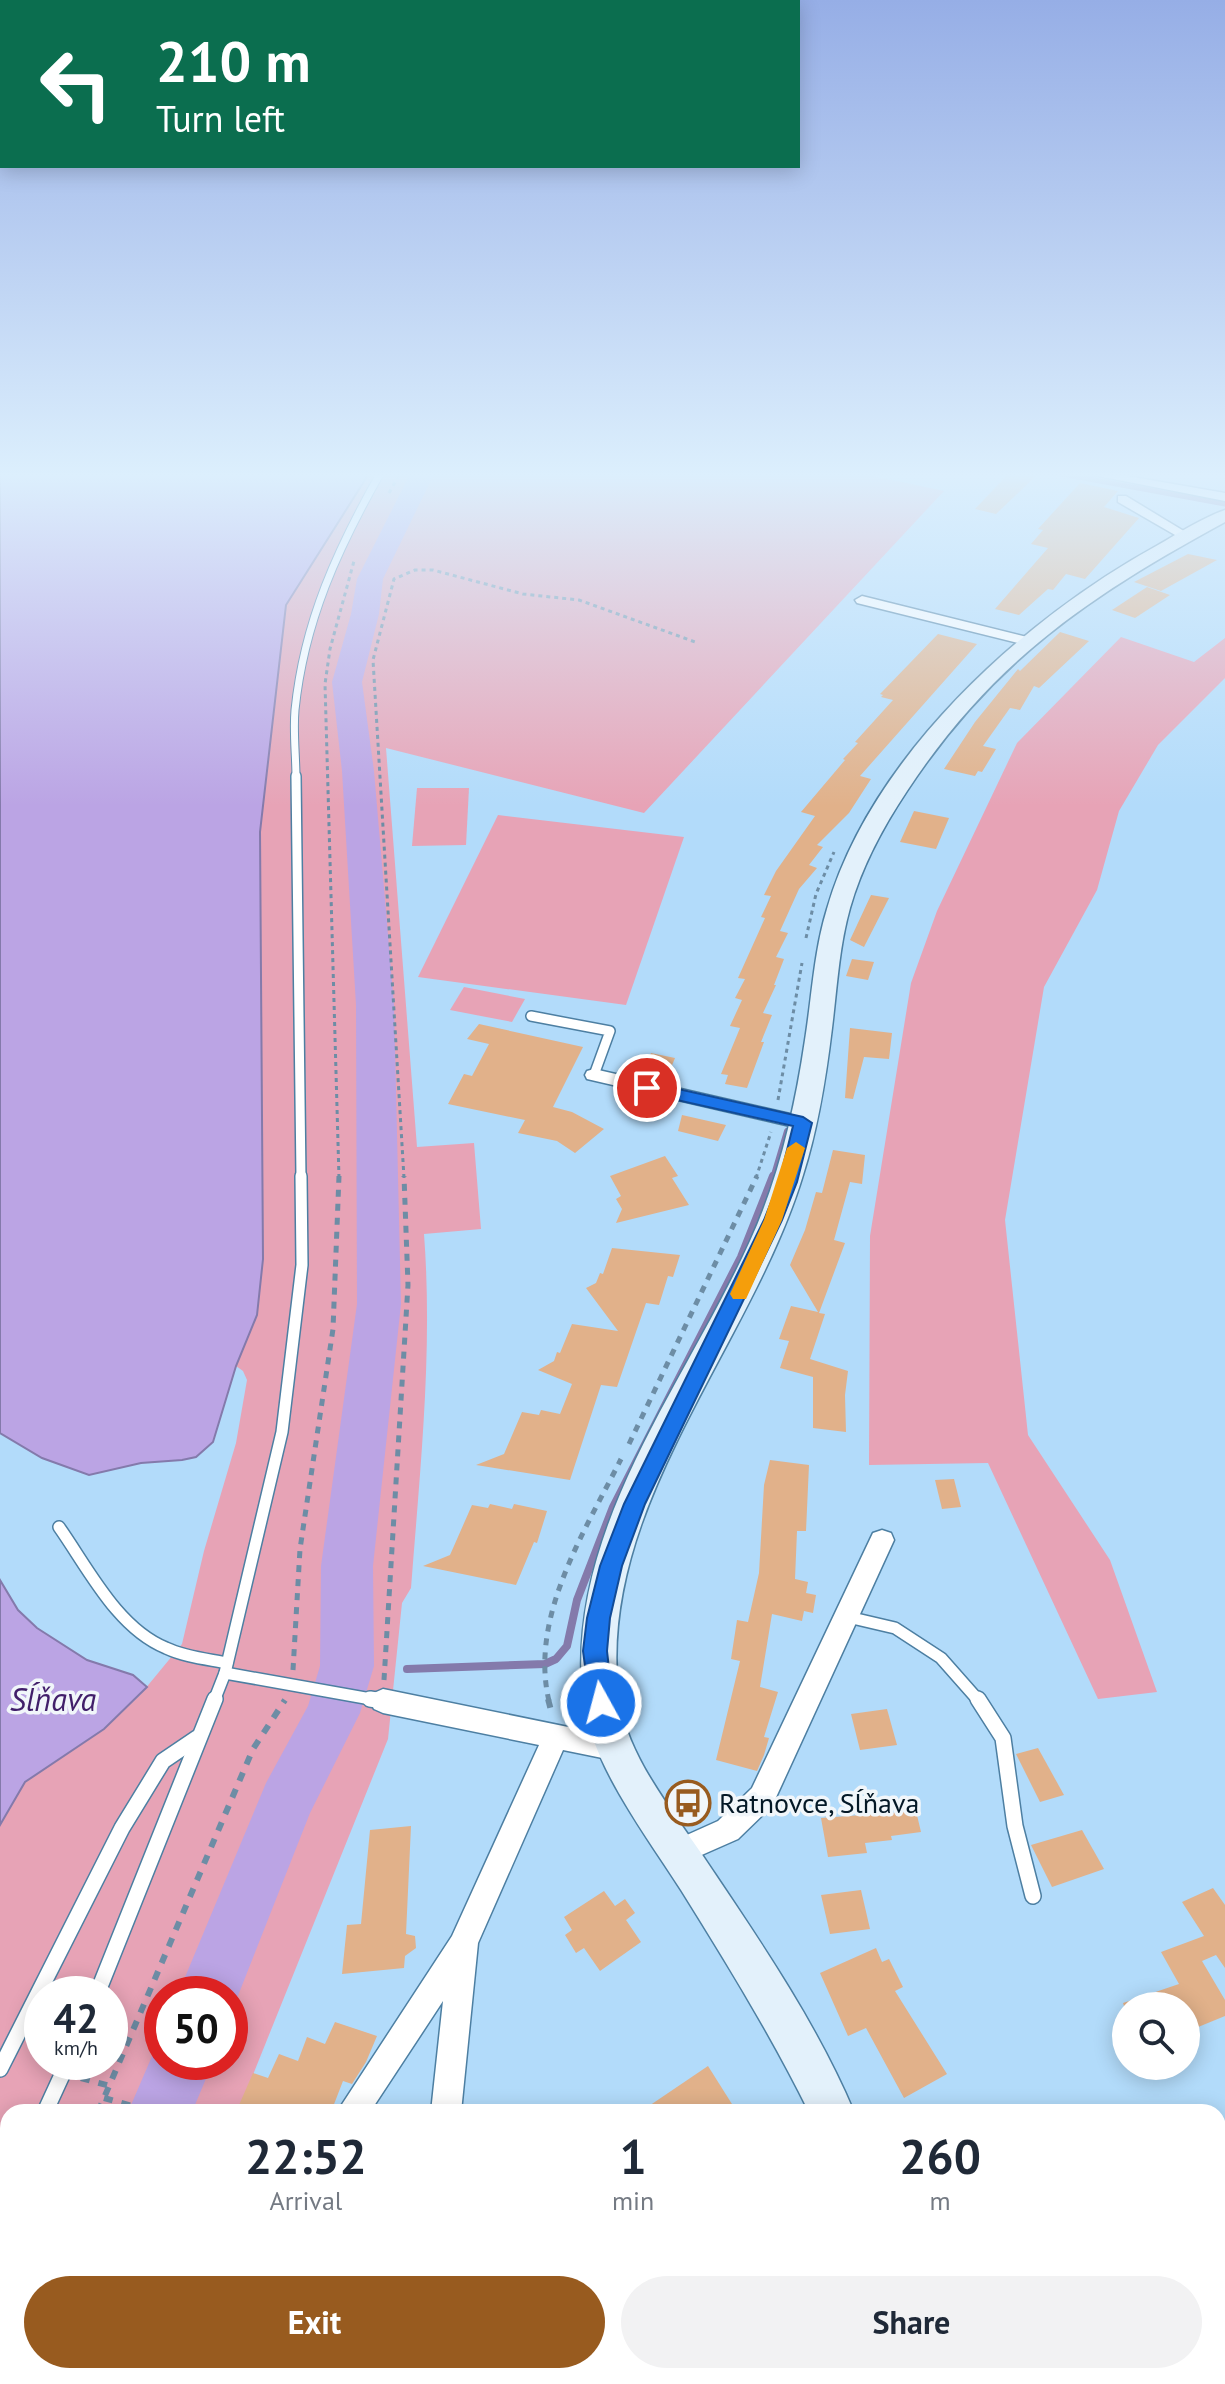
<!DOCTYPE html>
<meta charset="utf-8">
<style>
:root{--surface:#fff;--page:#f2f2f3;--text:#1f2937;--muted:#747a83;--accent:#985b1f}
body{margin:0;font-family:"PT Sans",sans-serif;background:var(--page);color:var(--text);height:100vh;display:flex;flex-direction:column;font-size:30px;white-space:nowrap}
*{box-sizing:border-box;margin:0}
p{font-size:26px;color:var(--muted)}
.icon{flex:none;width:44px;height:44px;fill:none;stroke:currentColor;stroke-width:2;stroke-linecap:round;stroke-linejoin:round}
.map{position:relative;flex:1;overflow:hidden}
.drawer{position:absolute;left:0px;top:2104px;width:1226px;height:280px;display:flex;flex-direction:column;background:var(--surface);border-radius:24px 24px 0 0;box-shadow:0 4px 20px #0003}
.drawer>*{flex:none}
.guide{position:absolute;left:0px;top:0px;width:800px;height:168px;box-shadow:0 4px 20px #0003;background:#0b6e4f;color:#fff;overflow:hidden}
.tools{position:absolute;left:1112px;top:1992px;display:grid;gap:16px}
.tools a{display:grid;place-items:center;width:88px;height:88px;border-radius:50%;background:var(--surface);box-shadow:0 4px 20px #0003;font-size:40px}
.speed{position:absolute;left:24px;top:1976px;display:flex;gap:16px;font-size:40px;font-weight:700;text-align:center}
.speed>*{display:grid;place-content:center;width:104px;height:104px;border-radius:50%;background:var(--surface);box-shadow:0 4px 20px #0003;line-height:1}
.speed small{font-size:20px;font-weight:400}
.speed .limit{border:12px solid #d22;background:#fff;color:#111}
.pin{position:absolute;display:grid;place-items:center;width:68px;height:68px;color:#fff;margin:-34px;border:4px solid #fff;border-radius:50%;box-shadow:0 2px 8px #0007}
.me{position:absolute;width:88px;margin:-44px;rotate:353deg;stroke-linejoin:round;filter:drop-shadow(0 0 6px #0008)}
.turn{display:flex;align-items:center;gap:28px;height:168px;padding:0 24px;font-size:36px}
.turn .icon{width:104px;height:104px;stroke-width:2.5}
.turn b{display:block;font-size:56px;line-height:68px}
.eta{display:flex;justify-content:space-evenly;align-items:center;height:136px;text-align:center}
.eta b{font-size:48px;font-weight:800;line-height:56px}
.button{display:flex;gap:16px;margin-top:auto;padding:16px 24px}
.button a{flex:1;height:92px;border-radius:48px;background:var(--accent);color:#fff;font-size:32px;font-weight:800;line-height:92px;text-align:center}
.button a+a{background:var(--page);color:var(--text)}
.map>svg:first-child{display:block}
</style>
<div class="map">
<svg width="1225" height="2384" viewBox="0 0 1225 2384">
<rect width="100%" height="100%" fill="#b2dbfa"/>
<!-- green -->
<g fill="#e7a3b6" fill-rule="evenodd">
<path d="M370,472h484l90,19 -300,322 -258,-65 31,399 57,-4 7,86 -57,5c9,118 -4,236 -13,354l-9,15 -14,136 -150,373h-230v264h124l-3,8h-129v-559l25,-43 79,-53 36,-34 42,-51 22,-93 32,-108 11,-63 -4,-9 -7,-5 21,-51 6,-56 -3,-427 26,-228zM42,1994h68v68h-68zM162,1994h68v68h-68z"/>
<path d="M1121,637l73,25 31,-24v40l-67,67 -39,66 -22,79 -53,97 -39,233 23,215 82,125 47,132 -59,7 -110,-236 -119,2 1,-229 41,-253 26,-72 80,-168z"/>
<path d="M417,788h52l-3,57 -54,1z"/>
<path d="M498,815l186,22 -58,168 -208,-28z"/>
<path d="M464,987l61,12 -13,23 -62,-12z"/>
</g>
<!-- water -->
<g fill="#bba4e4" stroke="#847aab" stroke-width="2">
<path d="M0,472h370l-84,133 -26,227 3,427 -6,56 -21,51 -23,76 -17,15 -14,3 -41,3 -52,12 -47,-17 -42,-25z"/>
<path d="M0,1580l18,30 19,18 50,32 46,15 14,12 -43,42 -79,53 -25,43z"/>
</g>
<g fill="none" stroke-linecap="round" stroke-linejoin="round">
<!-- stream-far2 -->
<path stroke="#847aab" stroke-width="5" d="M1051,472l174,32"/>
<!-- stream-far1 -->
<path stroke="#847aab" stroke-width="6" d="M773,1178l14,-47"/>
<!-- stream -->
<g stroke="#847aab" stroke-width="8">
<path d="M347,1666l16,1"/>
<path d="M407,1669l138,-5 11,-5 11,-13 10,-46 36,-93 128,-250 32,-81"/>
</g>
<!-- river -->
<g fill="#bba4e4" fill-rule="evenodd">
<path d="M411,472h24l-52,107 -4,35 -17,68 12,89 20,234 7,299 -28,262 1,100 -14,47 -50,100 -80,203v-22h-52l88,-211 42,-77 12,-40 1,-100 36,-262 -1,-299 -14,-234 -10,-89 19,-68 6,-35z"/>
<path d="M162,2038v24h51l-21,50h-64l31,-72z"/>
<path d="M8,2375v1h72l-4,8h-72z"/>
</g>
</g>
<!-- building -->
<g fill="#e1b18a">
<path d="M1010,472h30l-44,42 -21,-5z"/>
<path d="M1080,483l38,8 -14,16 35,11 -54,61 -19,-5 -13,16 -5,-1 -29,26 -24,-6 53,-61 -17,-4 12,-14 -5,-1z"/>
<path d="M1188,554l29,6 -56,31 -27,-9z"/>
<path d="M1147,587l23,8 -35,23 -23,-8z"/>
<path d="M1060,632l29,9 -50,47 -5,-2 -14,24 -10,-2 -27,38 13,3 -14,23 -4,-1 -3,5 -31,-7 31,-47 43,-53 2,2z"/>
<path d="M938,634l39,10 -117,132 11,3 -22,34 -32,32 6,2 -14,18 8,3 -18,21 -19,42 8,2 -12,24 8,2 -10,26h2l-13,28 9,2 -11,27h3l-17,46 -22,-4 3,-9 -7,-1 19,-46 -10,-2 12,-26 -7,-2 10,-19 -7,-1 27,-60 -4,-1 10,-21 -7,-1 12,-24 39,-55 -14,-4 44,-52 -2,-1 15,-16 -3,-1 38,-42 -12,-3 2,-2 -3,-1z"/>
<path d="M914,811l35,7 -13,31 -36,-7z"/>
<path d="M871,895l18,3 -25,49 -14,-7z"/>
<path d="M852,959l22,3 -6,18 -22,-4z"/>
<path d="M479,1024l104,23 -30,60 19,5 32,17 -29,24 -18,-12 -39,-8 7,-13 -77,-16 16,-30 8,2 17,-32 -22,-5z"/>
<path d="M850,1028l42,5 -3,26 -25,-2 -11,42 -8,-1z"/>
<path d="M651,1053l24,5 -7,17 -24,-4z"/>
<path d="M682,1115l44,10 -8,16 -40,-10z"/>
<path d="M833,1150l32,5 -3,29 -12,-2 -16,58 11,3 -26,70 6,1 -15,45 38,12 -3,24 1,37 -33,-4v-51l-33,-9 9,-27 -10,-2 12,-33 27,6 -28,-47 15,-35 11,-38 6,1z"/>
<path d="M665,1156l13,20 -6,2 17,27 -73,18 6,-14 -6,-10 5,-3 -11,-20z"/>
<path d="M612,1248l68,7 -7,22 -5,-1 -9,29 -13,-2 -29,84 -16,-2 -31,95 -94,-15 28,-11 18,-42 17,3 2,-5 19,4 12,-30 -34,-14 16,-9 3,-9 3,1 12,-29 46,7 -32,-43 10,-5 4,-10 3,1z"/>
<path d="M770,1460l39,5 -3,66h-9l-2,48 13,3 -2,11 10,2 -3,18 -9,-2 -2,10 -30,-7 -12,73 18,5 -14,45 5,1 -5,17 -7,16 -41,-11 24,-99 -9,-2 6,-39 11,2 11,-49 5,-88z"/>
<path d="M954,1479l7,28 -19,2 -7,-29z"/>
<path d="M490,1504l22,5 2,-5 33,7 -10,32 -3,-1 -18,43 -93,-19 27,-11 22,-50 16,3z"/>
<path d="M887,1709l10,36 -37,5 -9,-36z"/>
<path d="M1038,1748l26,47 -24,7 -24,-48z"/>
<path d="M916,1811l5,21 -30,4 1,4 -27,3 2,10 -39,4 -7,-39z"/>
<path d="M411,1826l-5,108 9,2 1,12 -11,8 -1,12 -62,6 5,-49 14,-1 9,-94z"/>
<path d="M1082,1830l22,39 -52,18 -21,-42z"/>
<path d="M1213,1888l12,17v63l-9,-13 -14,6 23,39v16l-39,16v-26h-62l-1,-3 56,-19 -18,-32 43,-16 -22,-34z"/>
<path d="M861,1890l9,39 -40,5 -9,-39z"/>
<path d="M604,1891l11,15 10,-7 10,14 -9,7 15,22 -41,29 -16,-23 -8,5 -11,-18 7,-5 -8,-13z"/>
<path d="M876,1948l6,14 7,-3 14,28 -8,4 52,83 -43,24 -38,-70 -18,8 -28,-63z"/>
<path d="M335,2022l42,14 -11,26 -14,22 -9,-3 -12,31h-95l17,-39 15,5 11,-24 19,7 9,-24 18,7z"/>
<path d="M708,2066l29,46h-97z"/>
</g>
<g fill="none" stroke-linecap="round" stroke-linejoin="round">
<!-- service-far3 casing -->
<g stroke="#4d7fa2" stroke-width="9">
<path id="service-far3" d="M296,778c0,-22 -3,-46 -1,-68 9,-89 43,-162 86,-238"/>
</g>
<!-- service-far2 casing -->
<g stroke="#4d7fa2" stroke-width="12">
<g id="service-far2">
<path d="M296,776l5,402"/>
<path d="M531,1016l79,15 -16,44"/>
</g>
</g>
<!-- service-far1 casing -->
<g stroke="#4d7fa2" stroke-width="14">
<g id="service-far1">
<path d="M59,1527c29,41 58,101 107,121 19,9 41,11 61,15"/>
<path d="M848,1617l47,11 46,30 38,43"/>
<path d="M225,1673l157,28"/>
<path d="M214,1701l11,-28 57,-241 20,-167 -1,-89"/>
</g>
</g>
<!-- service casing -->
<g stroke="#4d7fa2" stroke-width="18">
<g id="service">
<path d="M370,1699l13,2"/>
<path d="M978,1699l25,39 12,88 18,70"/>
<path d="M97,1994l118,-295"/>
<path d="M0,2069l122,-241 41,-67 34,-23"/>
<path d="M45,2112l23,-50"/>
<path d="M0,2202l8,-16"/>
</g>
</g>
<!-- minor casing -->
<g stroke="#4d7fa2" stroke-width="3">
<g id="minor">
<path d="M1078,472h26l121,21v8z"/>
<path d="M1118,496h8l66,40 -10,3 -64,-37z"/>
<path d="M862,596l169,42 2,3 -7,4 -169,-42 -2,-3z"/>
<path d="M594,1069l209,48 10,6 -10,6 -216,-50 -2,-4 2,-4z"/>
<path d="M882,1530l9,3 3,7 -122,266 -34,33 -59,26 -10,-4 -4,-9 4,-9 49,-22 34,-33 121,-255z"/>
<path d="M383,1689l234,48 9,3 4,9 -4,9 -9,3 -54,-11 -85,193 -17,169h-30l12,-111 -73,111h-33l115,-176 87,-191 -156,-32 -9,-4 -4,-8 4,-8z"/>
<path d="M359,2376h34l-3,8h-34z"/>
</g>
</g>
<!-- secondary casing -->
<g stroke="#4d7fa2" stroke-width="3">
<g id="secondary">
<path d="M1225,510v12c-134,73 -232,138 -318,269 -24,36 -45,75 -57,117 -11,39 -13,80 -18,120 -6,50 -14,100 -29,147 -52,172 -209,335 -184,523 8,60 56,115 88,164 53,79 110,162 147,250h-45c-38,-77 -83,-150 -128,-222 -35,-55 -91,-127 -98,-193 -18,-167 102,-312 167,-456 29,-63 45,-133 55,-201 7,-44 9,-89 22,-131 44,-153 196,-290 331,-364 21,-12 44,-27 67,-35z"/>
<path d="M931,2376h48l3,8h-48z"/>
</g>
</g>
<!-- path-far2 -->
<g stroke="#6d8da5" stroke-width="3" stroke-dasharray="4 4" stroke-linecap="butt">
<path d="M389,493l12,-21"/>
<path d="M806,938l10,-44 18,-42"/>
<path d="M778,1100l24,-137"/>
<path d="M339,1178l-14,-494 5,-35 24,-88"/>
<path d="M404,1178l-31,-518 21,-81 21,-9h18l90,24 56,6 119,43"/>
<path d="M756,1178l15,-46"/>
</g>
<!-- path-far1 -->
<g stroke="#6d8da5" stroke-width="5" stroke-dasharray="7 7" stroke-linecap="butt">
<path d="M629,1444l128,-268"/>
<path d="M293,1670l7,-121 33,-220 6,-153"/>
<path d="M384,1680l24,-395 -4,-109"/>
<path d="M549,1701c-20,-84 36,-170 72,-242"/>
</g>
<!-- path -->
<g stroke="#6d8da5" stroke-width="6" stroke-dasharray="9 9" stroke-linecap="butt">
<path d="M548,1699l4,15"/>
<path d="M81,2078l29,8"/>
<path d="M104,2098l49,14"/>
<path d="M98,2112l155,-363 32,-49"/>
<path d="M0,2318l8,-17"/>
</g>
<!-- service-far3 -->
<use href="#service-far3" stroke="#fff" stroke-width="7"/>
<!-- service-far2 -->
<use href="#service-far2" stroke="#fff" stroke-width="9"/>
<!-- service-far1 -->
<use href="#service-far1" stroke="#fff" stroke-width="11"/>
<!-- service -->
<use href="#service" stroke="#fff" stroke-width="15"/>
<!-- minor -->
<use href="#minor" fill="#fff" fill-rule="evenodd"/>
<!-- secondary -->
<use href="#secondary" fill="#e3f1fb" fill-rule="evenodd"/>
</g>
<!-- sky -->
<linearGradient id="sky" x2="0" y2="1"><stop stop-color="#96aee6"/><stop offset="0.59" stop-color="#dceffd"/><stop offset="1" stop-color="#dceffd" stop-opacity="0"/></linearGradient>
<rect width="1225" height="806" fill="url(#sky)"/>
<!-- route -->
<path fill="#1a73e8" stroke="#114b97" stroke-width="2" d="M647,1082l156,35 9,6 -15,59 -15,38 -137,284 -23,62 -12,52 -3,33 6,52 -3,8 -9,3 -8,-3 -3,-8 -7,-52 4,-33 13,-52 24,-62 140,-284 15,-38 14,-56 -152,-34 -2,-4 2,-4z"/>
<!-- slow -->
<path fill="#f59e0b" d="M796,1142l9,6 -23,72 -36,79h-13l-3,-5 34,-74 23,-72z"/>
<!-- icons -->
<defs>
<g id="bus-ring" transform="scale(2.3)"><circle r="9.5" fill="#f1f6fa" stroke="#985b1f" stroke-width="1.5"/><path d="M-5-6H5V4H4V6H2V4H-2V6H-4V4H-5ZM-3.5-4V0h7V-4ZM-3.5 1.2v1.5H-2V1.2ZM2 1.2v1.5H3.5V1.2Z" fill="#985b1f"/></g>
</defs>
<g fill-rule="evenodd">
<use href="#bus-ring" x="688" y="1803"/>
</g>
<g text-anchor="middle" stroke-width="7" stroke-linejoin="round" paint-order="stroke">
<!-- near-poi labels -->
<g font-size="28" fill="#041826" stroke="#f1f6fa" text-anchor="start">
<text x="719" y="1813">Ratnovce, Sĺňava</text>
</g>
<!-- near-water labels -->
<g font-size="32" font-style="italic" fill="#411f6a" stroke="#f1f6fa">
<text x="53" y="1711">Sĺňava</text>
</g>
</g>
</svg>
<div class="tools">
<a><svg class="icon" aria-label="search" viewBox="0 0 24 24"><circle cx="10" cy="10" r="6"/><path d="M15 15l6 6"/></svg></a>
</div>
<div class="speed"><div>42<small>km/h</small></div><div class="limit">50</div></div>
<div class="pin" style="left:647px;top:1088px;background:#d93025"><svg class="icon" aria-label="arrive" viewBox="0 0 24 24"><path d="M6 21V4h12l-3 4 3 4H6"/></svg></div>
<svg class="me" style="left:601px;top:1703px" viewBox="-20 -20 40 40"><circle r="17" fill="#1a73e8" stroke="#fff" stroke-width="3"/><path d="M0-11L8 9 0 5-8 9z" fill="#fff"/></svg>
<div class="guide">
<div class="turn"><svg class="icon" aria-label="left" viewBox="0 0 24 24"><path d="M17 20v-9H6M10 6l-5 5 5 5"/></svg><div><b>210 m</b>Turn left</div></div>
</div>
<section class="drawer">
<div class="eta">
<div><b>22:52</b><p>Arrival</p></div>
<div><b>1</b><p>min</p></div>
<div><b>260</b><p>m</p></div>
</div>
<div class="button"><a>Exit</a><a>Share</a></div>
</section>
</div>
